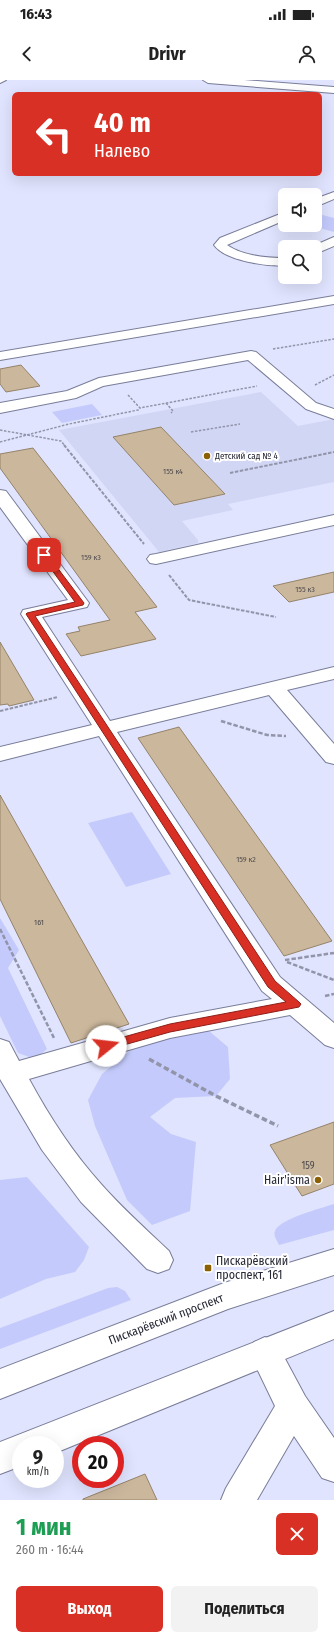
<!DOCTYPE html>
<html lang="ru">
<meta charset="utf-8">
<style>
:root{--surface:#fff;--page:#f2f2f2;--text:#222;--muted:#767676;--accent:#d93025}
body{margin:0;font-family:"Fira Sans Condensed",sans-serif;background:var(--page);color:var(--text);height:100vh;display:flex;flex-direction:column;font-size:15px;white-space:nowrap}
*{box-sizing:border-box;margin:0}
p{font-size:13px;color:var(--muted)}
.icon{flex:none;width:22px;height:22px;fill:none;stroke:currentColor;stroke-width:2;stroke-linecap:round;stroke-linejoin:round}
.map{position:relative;height:1420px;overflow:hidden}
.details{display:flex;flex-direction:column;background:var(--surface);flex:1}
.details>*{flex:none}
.banner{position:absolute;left:12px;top:12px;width:310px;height:84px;border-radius:6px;box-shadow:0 4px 16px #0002;background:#d93025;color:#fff;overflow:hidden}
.buttons{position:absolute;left:278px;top:108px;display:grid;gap:8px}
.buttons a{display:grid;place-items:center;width:44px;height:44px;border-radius:6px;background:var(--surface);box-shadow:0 4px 16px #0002;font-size:20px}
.speed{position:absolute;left:12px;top:1356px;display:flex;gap:8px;font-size:20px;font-weight:700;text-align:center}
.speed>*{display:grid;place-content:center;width:52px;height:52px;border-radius:50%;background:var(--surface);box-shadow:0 4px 16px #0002;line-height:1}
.speed small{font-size:10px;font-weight:400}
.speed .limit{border:6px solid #d22;background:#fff;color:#111}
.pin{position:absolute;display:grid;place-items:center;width:34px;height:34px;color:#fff;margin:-17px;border-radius:8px;box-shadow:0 2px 6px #0006}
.me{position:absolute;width:44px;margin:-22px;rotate:74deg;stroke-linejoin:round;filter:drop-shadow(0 0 3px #0008)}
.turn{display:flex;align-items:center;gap:14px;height:84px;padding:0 16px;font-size:18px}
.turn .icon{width:52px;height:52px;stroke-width:2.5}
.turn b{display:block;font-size:28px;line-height:34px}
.round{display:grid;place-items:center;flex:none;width:42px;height:42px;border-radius:6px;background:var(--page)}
.overview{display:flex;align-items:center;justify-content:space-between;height:68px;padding:0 16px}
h1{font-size:24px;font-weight:700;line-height:30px;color:#1e9e55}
.primary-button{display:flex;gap:8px;margin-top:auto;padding:8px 16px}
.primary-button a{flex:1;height:46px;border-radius:6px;background:var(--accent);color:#fff;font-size:16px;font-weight:700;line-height:46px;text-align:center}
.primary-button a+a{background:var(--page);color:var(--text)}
.status{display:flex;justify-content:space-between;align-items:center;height:28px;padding:0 20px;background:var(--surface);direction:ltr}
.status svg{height:11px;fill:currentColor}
header{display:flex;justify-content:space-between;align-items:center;height:52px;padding:0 16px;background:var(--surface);font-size:18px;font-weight:700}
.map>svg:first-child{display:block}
</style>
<div class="status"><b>16:43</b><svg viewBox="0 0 49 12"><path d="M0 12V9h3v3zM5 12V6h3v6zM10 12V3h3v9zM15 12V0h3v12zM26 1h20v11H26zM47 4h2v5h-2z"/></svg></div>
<header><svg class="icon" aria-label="back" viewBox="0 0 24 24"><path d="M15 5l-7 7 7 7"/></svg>Drivr<svg class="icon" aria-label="person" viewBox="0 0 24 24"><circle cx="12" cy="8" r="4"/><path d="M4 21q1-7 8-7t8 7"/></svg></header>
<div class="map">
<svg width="334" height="1420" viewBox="0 0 334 1420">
<rect width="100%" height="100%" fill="#e0e4fe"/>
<!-- built -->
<path fill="#d2d6f5" d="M261,312l37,34 36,-7v63l-106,22 5,6 -51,11 16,19v3l-39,9 -100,-122z"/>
<!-- green -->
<g fill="#c4cbfc">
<path d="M315,133l19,5v14l-25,-7h6z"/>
<path d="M92,324l10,11 -40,8 -10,-11z"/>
<path d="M132,732l39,62 -45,13 -38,-64z"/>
<path d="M0,838l19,32 -11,18 39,81 -12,10 -17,-6 -18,-37z"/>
<path d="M209,951l19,16 2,32 -14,17 -41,2 -25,19 21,17 25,8 -6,69 -38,14 -25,-25 -32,-74 -7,-26 14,-26 30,-25 17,-6z"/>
<path d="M27,1097l62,70 -5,13 -9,12 -29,7 -46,20v-119z"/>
<path d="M334,1124v26l-55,15c-2,-5 -6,-9 -4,-14 4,-12 47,-23 59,-27z"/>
<path d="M117,1207l8,4 6,9 -131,49v-21l108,-40z"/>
</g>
<!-- building -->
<g fill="#cbb79c" stroke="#958369">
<path d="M21,285l19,21 -34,6 -6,-8v-15z"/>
<path d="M161,347l64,67 -51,11 -61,-68z"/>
<path d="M33,368l124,159 -22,5 21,27 -75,17 -15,-22 14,-3 -2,-4 32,-7 -110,-152v-14z"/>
<path d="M334,492v20l-45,10 -16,-16z"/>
<path d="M0,562l34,58 -25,6 -1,-2 -8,1z"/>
<path d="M179,647l153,214 -48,15 -146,-218z"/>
<path d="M0,715l129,229 -58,19 -71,-144z"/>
<path d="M334,1042v62l-32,12 -32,-51z"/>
<path d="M145,1394l12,26h-74v-1z"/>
</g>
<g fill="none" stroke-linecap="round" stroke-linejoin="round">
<!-- minor casing -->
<g stroke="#797d99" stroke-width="2">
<g id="minor">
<path d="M0,0h6l-6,3z"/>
<path d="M203,0h41l90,7v6l-126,-10z"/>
<path d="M334,112v7l-19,8v-8z"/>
<path d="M285,132v8l-58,25c16,11 40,13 58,13v8c-18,0 -60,-5 -71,-21l6,-7z"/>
<path d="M334,157v9l-19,8v-7h-4z"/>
<path d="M334,216v8l-334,56v-8z"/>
<path d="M251,271l5,1 60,51 18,6v10l-28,-10 -58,-49 -145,26 -27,12 -76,15v-10l67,-12 32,-13z"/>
<path d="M0,410l6,1 83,112 -2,4 -45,10 68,104 224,-54v12l-47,11 47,54v20l-8,-2 -57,-67 -152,37 163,245 54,46v25l-9,-3 -35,-30 -120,23 -141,41c20,37 44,74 72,105 21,24 45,45 68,67l4,9 -4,9 -11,4 -11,-4 -66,-67 -39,-52 -42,-71v-40l9,3 10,19 151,-43 102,-19 -10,-8 -163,-255 -99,25v-14l92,-22 -71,-111 2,-4 45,-10 -68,-93z"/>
<path d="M334,435v10l-178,39 -6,-1 -3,-4 3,-4 6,-1z"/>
<path d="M265,1257l11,5 29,54 29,42v44l-12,-4 -28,-42 -37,64h-36l5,-12 49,-82 -26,-54 5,-10z"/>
</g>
</g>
<!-- major casing -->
<g stroke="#797d99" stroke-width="2">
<g id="major">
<path d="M334,1169v26l-106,34 -228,90v-30l224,-86z"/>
<path d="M334,1231v28l-279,114v-8h-34v21l-21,8v-32z"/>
</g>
</g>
<!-- path-far4 -->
<path stroke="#9295a9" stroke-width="1" stroke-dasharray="2 1" stroke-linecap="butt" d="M306,145l12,3"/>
<!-- path-far3 -->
<g stroke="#9295a9" stroke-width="1.5" stroke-dasharray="2.5 1.5" stroke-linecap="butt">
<path d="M273,269l61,-10"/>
<path d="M315,305l19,-10"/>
<path d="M128,315l12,13 117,-22"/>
<path d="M166,323l7,8 -2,2"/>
<path d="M0,350l61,11 4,5"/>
<path d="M191,352l49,-8"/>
<path d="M0,362l69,-18 69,-14 2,-2"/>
</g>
<!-- path-far2 -->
<g stroke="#9295a9" stroke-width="2" stroke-dasharray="3.5 1.5" stroke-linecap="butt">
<path d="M64,365l80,99"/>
<path d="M230,393l104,-21"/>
<path d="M169,495l20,25 87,17"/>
<path d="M0,631l58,-14"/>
</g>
<!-- path-far1 -->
<g stroke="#9295a9" stroke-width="2.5" stroke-dasharray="4.5 2" stroke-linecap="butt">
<path d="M221,641l46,14 19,1"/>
<path d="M0,849l54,109"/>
<path d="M285,880l49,-7"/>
<path d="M287,882l47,18"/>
<path d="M325,916l9,-2"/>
</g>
<!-- path -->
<path stroke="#9295a9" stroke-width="3.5" stroke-dasharray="5.5 3" stroke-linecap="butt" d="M149,979l67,37 62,30"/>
<!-- minor -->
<use href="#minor" fill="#fff" fill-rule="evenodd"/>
<!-- major -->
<use href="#major" fill="#fff" fill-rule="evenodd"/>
</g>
<!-- route -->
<path fill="#d93025" stroke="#8d1f18" d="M44,473l3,1 37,49 -1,2 -48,11 240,365 24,21 2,2 -2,3 -129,25 -64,18 -4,-1 -2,-3 2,-3 68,-19 116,-22 -18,-15 -242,-373 1,-1 48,-11 -34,-47z"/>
<!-- markers -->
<g fill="#8c6005" stroke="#fff" stroke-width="1.5">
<circle cx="207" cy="376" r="4"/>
<circle cx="318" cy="1100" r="4"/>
<rect x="204" y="1184" width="8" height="8" rx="2"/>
</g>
<g text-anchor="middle" stroke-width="4" stroke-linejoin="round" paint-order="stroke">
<!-- number labels -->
<g font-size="8" fill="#4f4c4e">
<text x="173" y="394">155 к4</text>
<text x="91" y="480">159 к3</text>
<text x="305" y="512">155 к3</text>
<text x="246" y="782">159 к2</text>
<text x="39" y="845">161</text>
</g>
<!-- far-poi labels -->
<g font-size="9" fill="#262834" stroke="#fff" text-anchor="start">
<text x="215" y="379">Детский сад № 4</text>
</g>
<!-- near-number labels -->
<g font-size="10" fill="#4f4c4e">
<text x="308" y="1089">159</text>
</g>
<!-- near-poi labels -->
<g font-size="12" fill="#262834" stroke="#fff" text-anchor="end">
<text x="310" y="1104">Hair'isma</text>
<text x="216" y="1185" text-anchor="start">Пискарёвский<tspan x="216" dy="14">проспект, 161</tspan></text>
</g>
<!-- near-street labels -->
<g font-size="12" fill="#262834" stroke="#fff">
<text transform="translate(166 1239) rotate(-21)" y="4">Пискарёвский проспект</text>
</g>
</g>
</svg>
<div class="buttons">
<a><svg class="icon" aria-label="sound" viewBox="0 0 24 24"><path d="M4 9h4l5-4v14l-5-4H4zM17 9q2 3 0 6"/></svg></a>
<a><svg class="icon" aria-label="search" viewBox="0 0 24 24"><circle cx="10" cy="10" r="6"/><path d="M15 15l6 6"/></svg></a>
</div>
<div class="speed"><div>9<small>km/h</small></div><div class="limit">20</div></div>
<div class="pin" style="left:44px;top:475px;background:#d93025"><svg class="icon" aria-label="arrive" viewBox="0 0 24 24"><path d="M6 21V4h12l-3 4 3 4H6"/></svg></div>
<svg class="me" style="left:106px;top:966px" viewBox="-20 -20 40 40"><circle r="19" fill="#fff"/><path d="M0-13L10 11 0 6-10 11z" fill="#d93025"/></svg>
<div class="banner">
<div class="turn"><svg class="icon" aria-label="left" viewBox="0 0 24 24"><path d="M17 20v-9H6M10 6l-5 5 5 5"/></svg><div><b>40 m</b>Налево</div></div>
</div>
</div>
<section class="details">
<div class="overview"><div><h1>1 мин</h1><p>260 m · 16:44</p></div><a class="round" style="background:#d93025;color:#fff"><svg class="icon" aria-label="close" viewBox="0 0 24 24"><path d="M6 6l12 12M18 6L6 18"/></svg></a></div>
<div class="primary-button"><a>Выход</a><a>Поделиться</a></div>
</section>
